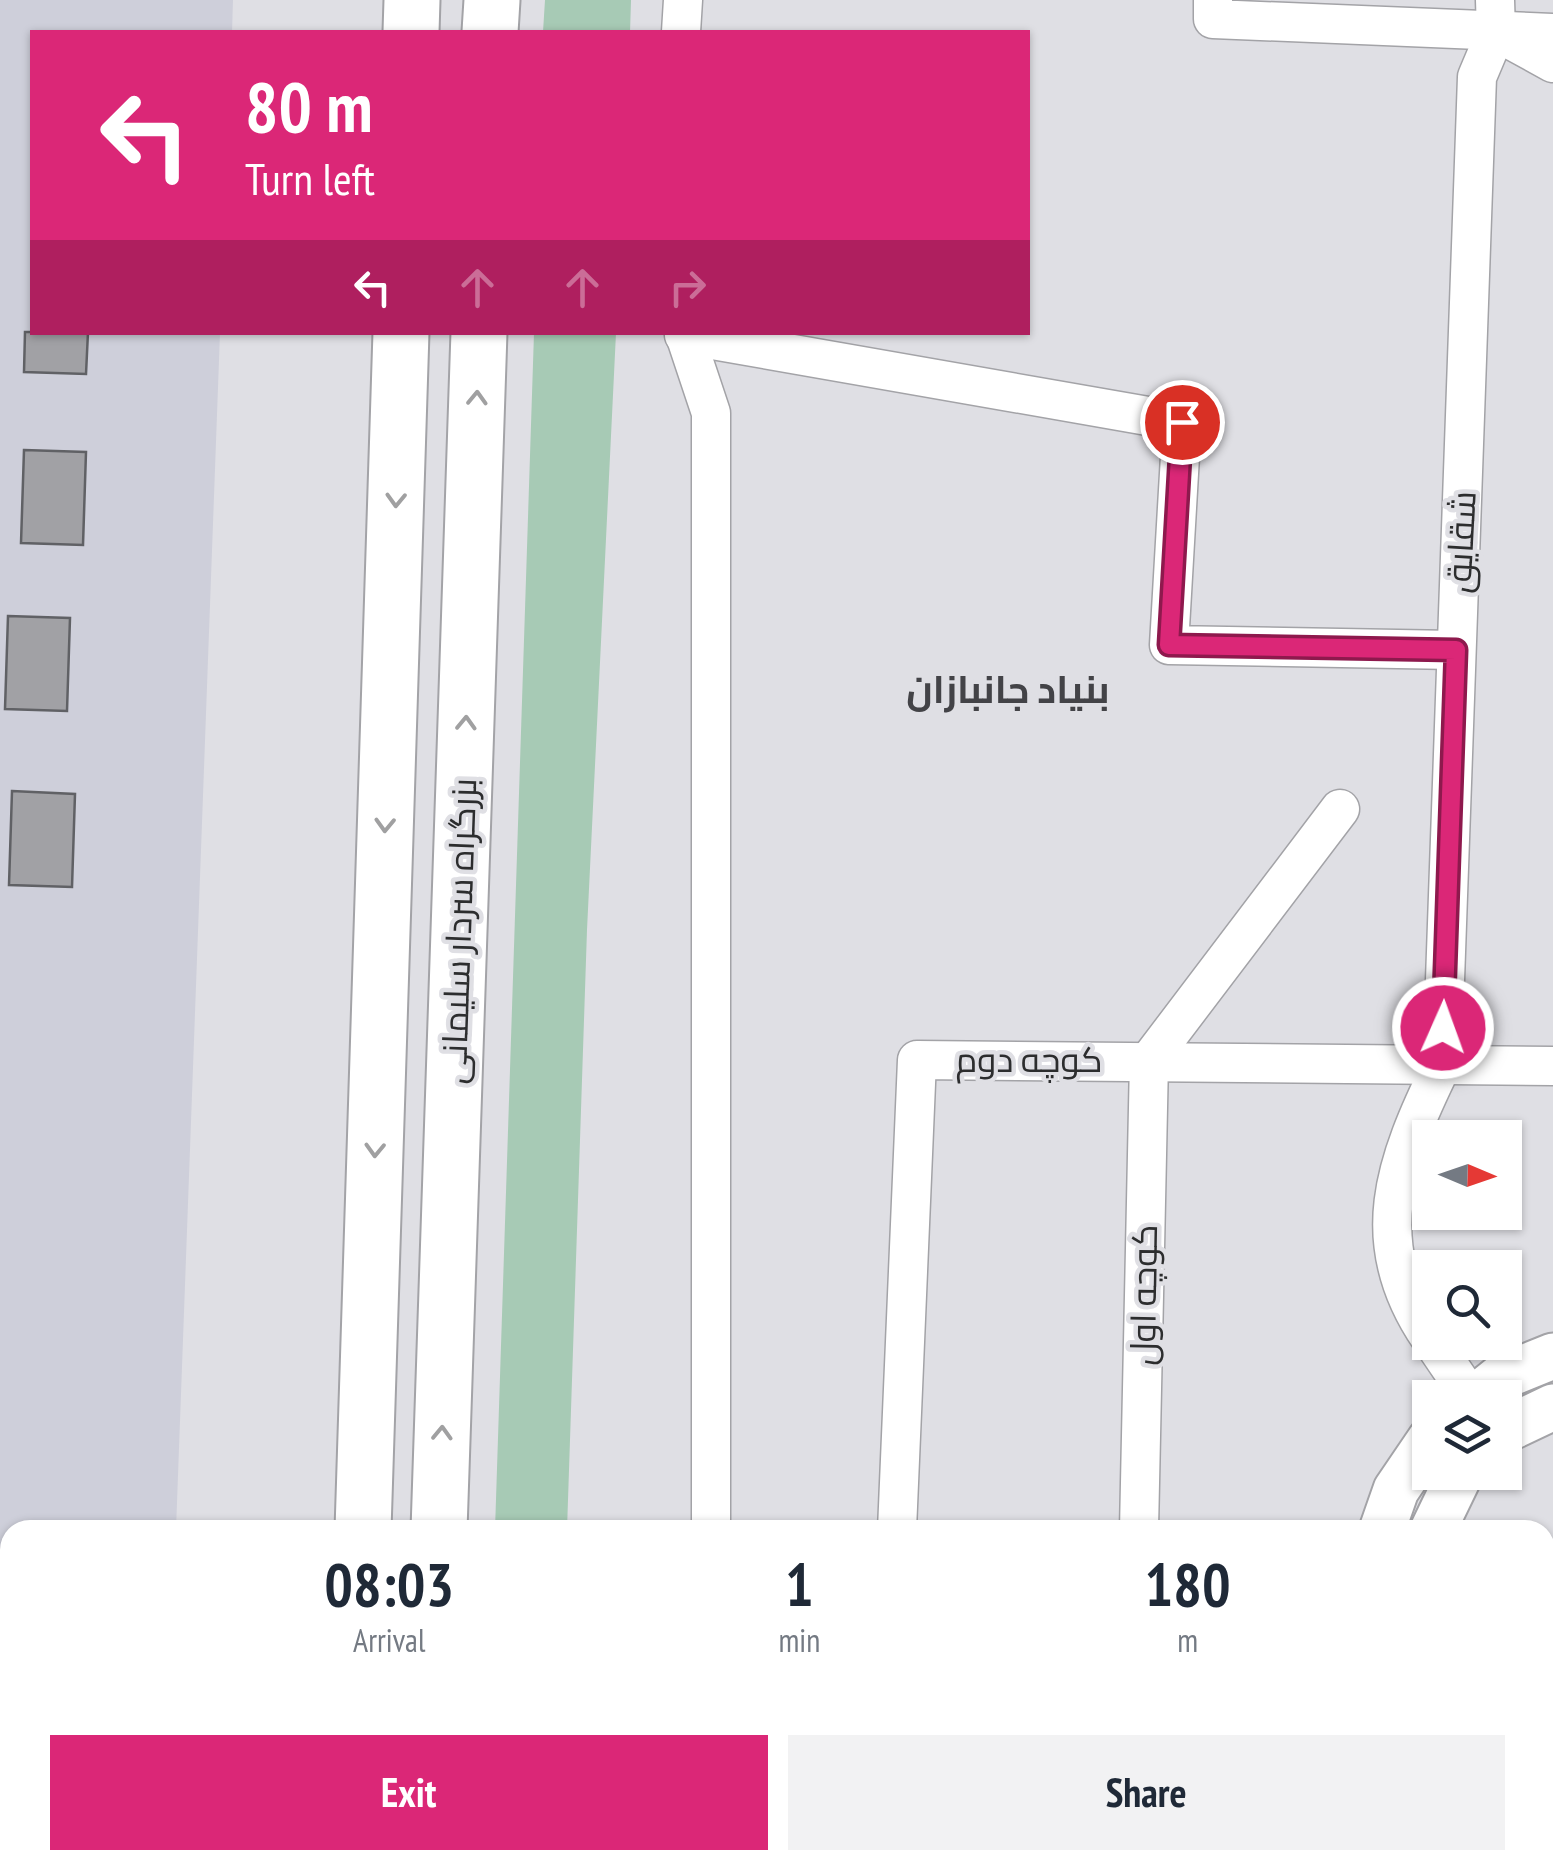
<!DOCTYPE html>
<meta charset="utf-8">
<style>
:root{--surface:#fff;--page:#f2f2f3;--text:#1f2937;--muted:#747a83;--accent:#db2777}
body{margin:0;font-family:"PT Sans Narrow",Cairo,sans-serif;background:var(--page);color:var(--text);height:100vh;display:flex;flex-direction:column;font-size:38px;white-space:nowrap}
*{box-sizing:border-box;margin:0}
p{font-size:32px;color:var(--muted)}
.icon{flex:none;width:55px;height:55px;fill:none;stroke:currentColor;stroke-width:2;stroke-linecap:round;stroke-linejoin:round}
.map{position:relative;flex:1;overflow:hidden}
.panel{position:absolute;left:0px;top:1520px;width:1555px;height:350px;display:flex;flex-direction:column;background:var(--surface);border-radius:30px 30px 0 0;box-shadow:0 2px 8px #0004}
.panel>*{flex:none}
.top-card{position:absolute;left:30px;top:30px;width:1000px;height:305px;border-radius:0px;box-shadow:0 2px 8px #0004;background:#db2777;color:#fff;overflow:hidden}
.needle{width:65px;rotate:92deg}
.tools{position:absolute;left:1412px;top:1120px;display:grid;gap:20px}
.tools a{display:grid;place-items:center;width:110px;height:110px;border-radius:0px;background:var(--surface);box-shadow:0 2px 8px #0004;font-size:50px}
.pin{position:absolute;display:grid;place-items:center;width:85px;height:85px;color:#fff;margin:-42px;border:5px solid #fff;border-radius:50%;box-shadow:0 2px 10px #0007}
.me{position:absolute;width:110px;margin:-55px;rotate:2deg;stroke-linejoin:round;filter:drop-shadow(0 0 8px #0008)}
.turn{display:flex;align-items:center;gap:35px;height:210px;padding:0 50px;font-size:45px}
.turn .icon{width:130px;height:130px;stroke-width:2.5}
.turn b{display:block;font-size:70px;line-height:85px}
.lanes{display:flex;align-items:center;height:95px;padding:0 50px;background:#0003;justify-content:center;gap:50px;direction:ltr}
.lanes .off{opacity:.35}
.eta{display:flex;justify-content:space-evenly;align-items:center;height:170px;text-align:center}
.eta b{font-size:60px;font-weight:600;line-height:70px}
.primary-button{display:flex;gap:20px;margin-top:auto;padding:20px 50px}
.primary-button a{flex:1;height:115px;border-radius:0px;background:var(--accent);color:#fff;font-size:40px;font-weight:600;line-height:115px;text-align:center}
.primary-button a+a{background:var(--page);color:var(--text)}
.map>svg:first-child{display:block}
</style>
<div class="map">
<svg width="1553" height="1870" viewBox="0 0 1553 1870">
<rect width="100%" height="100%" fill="#dfdfe4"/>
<!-- built -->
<path fill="#cecfda" d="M0,0h233l-1,32h-200v300l188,1 -44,1197h-166v330h153v10h-163z"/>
<!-- green -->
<g fill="#a7cab5">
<path d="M545,0h86l-1,32h-87z"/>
<path d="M534,333h82l-29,597 -20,600h-72z"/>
</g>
<!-- building -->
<g fill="#a1a1a5" stroke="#606165" stroke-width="2.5">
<path d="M25,332h63l-2,42 -62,-2z"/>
<path d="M24,450l62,2 -3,93 -62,-2z"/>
<path d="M8,616l62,2 -3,93 -62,-2z"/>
<path d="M12,791l63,3 -3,93 -63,-2z"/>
</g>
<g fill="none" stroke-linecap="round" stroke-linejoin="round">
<!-- minor casing -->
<g stroke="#a3a3a7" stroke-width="41">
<g id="minor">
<path d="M1213,0v19l340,14"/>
<path d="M681,32l2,-32"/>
<path d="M1502,35l51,28"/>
<path d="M684,332l27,81v1117"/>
<path d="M684,335l498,87 -13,223 286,5"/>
<path d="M1430,1338c-66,-96 -35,-177 12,-273l35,-988 19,-45 -1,-32"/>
<path d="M1433,1342l38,56"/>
<path d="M897,1530l20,-470 636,6"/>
<path d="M1139,1530l10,-469 191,-252"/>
<path d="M711,1870v-10"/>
<path d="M892,1870v-10"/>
<path d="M1132,1870v-10"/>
</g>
</g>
<!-- tertiary casing -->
<g stroke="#a3a3a7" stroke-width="49">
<g id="tertiary">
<path d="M1475,1398l26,-21 52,-21"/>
<path d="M1505,1430l48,-23"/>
<path d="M1382,1530l14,-40 34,-50"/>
<path d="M1433,1530l28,-58"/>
<path d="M1365,1870v-10"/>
<path d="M1413,1870l1,-10"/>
</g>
</g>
<!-- trunk casing -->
<g stroke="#a3a3a7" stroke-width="59">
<g id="trunk">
<path d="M411,32l1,-32"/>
<path d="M490,32l2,-32"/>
<path d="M363,1530l38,-1198"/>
<path d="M439,1530l40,-1198"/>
<path d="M352,1870v-10"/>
<path d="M428,1870v-10"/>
</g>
</g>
<!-- path -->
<path stroke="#99999d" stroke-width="6" stroke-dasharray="5 8" stroke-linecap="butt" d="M488,1870l1,-6"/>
<!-- minor -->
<use href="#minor" stroke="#fff" stroke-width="38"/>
<!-- tertiary -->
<use href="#tertiary" stroke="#fff" stroke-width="45"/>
<!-- trunk -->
<use href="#trunk" stroke="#fff" stroke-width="55"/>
<!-- path-bridge -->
<path stroke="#99999d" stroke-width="6" stroke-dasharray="5 8" stroke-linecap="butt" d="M397,1860l92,4"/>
</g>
<!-- one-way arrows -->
<defs><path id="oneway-chevron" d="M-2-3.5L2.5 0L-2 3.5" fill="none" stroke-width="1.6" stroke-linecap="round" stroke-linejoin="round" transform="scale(2.5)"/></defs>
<g stroke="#a0a0a1">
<use href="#oneway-chevron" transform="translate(477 398) rotate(-88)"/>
<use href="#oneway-chevron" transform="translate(396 500) rotate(92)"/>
<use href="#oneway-chevron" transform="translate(466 723) rotate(-88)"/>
<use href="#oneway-chevron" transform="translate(385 825) rotate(92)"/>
<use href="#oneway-chevron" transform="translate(375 1150) rotate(92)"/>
<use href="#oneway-chevron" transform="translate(442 1433) rotate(-88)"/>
</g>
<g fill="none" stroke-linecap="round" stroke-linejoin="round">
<!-- route casing -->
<g stroke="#8e194d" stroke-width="25">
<path id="route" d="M1182,422l-13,223 287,5 -13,378"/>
</g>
<!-- route -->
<use href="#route" stroke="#db2777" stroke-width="18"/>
</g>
<g text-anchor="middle" stroke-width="9" stroke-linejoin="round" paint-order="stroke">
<!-- street labels -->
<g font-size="35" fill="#2c2d2e" stroke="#dfdfe4">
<text transform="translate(1461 542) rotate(-87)" y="12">شقایق</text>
<text transform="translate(459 931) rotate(-88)" y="12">بزرگراه سردار سلیمانی</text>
<text x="1029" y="1072">کوچه دوم</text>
<text transform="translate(1144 1295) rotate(-89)" y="12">کوچه اول</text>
</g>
<!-- neighbourhood labels -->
<g font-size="38" font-weight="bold" fill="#434347" stroke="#dfdfe4">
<text x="1008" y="703">بنیاد جانبازان</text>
</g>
</g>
</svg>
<div class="tools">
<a><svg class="needle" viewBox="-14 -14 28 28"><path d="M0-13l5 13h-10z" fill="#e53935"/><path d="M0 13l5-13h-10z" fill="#747a83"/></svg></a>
<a><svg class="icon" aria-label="search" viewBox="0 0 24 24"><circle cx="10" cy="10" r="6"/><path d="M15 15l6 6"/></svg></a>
<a><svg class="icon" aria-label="layers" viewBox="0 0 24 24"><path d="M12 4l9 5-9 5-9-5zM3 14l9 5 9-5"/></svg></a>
</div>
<div class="pin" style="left:1182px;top:422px;background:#d93025"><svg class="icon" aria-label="arrive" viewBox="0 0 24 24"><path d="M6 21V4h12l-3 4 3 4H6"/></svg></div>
<svg class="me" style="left:1443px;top:1028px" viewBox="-20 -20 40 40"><circle r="17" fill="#db2777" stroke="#fff" stroke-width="3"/><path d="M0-11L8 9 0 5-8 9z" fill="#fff"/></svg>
<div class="top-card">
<div class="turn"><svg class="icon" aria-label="left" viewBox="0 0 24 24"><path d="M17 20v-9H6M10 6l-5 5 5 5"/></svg><div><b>80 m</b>Turn left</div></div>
<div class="lanes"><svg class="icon" aria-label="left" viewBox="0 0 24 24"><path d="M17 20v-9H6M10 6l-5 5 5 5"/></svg><svg class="icon off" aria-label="ahead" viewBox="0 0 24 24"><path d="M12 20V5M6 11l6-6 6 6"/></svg><svg class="icon off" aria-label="ahead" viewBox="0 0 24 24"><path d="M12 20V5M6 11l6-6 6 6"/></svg><svg class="icon off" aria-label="right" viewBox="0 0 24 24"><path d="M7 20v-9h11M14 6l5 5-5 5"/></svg></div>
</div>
<section class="panel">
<div class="eta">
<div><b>08:03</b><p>Arrival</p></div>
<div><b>1</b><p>min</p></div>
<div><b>180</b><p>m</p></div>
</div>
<div class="primary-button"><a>Exit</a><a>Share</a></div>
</section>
</div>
